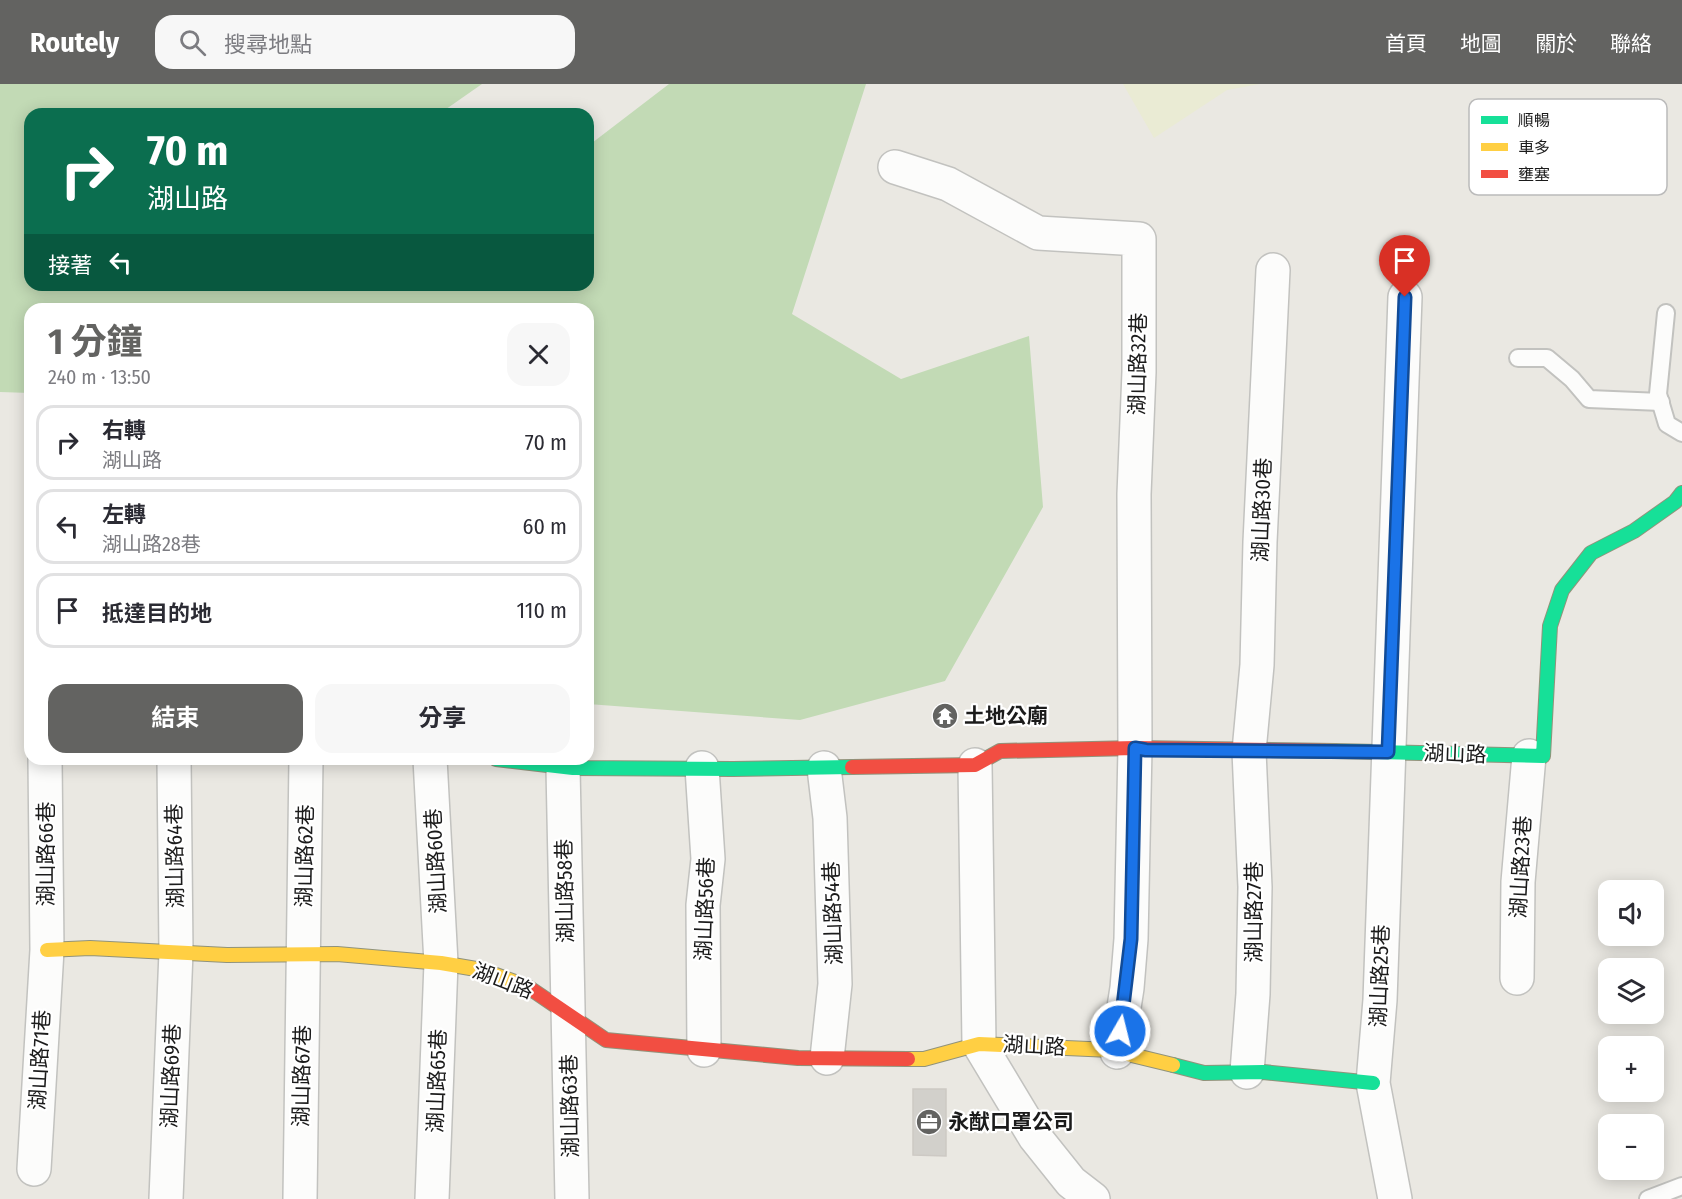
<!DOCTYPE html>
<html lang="zh-TW">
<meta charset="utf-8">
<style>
:root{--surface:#fff;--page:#f7f7f7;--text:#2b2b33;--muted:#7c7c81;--line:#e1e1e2;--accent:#636361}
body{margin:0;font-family:"Fira Sans Condensed","Noto Sans TC",sans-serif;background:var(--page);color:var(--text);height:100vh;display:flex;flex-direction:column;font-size:22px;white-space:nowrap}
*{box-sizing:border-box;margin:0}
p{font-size:20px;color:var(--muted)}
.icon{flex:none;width:33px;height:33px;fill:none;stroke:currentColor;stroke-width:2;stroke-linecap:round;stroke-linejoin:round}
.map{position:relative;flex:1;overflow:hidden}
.drawer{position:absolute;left:24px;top:219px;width:570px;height:462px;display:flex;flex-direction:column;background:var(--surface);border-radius:18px;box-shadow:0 3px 15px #0003}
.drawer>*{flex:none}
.guide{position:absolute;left:24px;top:24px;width:570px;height:183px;border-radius:18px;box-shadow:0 3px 15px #0003;background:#0b6e4f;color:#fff;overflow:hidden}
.controls{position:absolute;left:1598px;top:796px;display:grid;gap:12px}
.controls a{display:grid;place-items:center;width:66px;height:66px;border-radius:12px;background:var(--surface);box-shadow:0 3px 15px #0003;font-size:30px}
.pin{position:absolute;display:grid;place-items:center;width:51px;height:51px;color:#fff;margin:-62px -26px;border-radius:50% 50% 50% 0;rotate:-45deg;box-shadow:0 0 6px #0007}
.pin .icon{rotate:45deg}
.me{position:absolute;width:66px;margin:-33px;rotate:8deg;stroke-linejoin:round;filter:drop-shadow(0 0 4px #0008)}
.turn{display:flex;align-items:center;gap:21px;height:126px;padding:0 24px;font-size:27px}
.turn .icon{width:78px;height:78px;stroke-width:2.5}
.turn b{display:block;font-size:42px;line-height:51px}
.then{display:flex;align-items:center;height:57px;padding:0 24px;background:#0003;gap:12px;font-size:22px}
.round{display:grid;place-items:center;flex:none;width:63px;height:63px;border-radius:18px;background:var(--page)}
.headline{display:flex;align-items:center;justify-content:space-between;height:102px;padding:0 24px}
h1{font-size:36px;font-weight:700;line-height:45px;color:var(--accent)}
.button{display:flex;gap:12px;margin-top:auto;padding:12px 24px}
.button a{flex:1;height:69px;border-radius:18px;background:var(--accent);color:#fff;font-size:24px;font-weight:700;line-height:69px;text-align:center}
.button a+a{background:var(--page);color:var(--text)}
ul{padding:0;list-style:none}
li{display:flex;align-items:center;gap:18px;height:75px;margin:0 12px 9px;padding:0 12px;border:3px solid var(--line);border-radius:18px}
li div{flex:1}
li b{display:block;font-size:22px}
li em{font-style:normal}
header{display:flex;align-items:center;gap:36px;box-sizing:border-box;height:84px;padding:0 30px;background:var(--accent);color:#fff}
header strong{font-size:28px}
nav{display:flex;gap:33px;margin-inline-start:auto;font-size:21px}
.search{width:420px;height:54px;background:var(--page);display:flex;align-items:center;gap:15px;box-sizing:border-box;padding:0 21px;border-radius:18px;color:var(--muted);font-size:22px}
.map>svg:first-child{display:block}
</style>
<header>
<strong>Routely</strong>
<div class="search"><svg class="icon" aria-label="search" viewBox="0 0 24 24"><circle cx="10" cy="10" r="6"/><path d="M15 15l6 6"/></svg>搜尋地點</div>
<nav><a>首頁</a><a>地圖</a><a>關於</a><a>聯絡</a></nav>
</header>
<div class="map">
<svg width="1682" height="1115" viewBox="0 0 1682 1115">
<rect width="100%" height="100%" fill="#eae8e2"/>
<!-- farmland -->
<path fill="#eaebd4" d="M1123,0h137l-33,6 -73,48z"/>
<!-- forest -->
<path fill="#c2dab5" d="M0,0h482l-43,30h-409v171h558v-139l81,-62h197l-74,230 109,65 128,-43 14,171 -98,174 -145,39 -212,-16v-395h-558v84l-30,-1z"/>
<!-- building -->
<path fill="#d2d0cb" stroke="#cdc9c4" stroke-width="1.5" d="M913,1005h33v67l-33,-1z"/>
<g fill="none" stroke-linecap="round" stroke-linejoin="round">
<!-- lane casing -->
<g stroke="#c2c2bf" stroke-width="20">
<g id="lane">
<path d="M1666,229l-8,81 9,30 15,9"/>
<path d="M1518,274h29l25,21 17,20 72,3"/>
<path d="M1648,1115l34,-13"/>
</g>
</g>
<!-- street casing -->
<g stroke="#c2c2bf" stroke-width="36">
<g id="street">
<path d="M895,83l53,17 90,49 101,6v133l-5,122 1,254 -4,191 -4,49 -10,64"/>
<path d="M430,675l11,204 -9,236"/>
<path d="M975,681l4,279 56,93 36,45 22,17"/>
<path d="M563,684l9,431"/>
<path d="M702,684l6,91 -5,46 1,145"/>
<path d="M824,684l6,50 5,166 -8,74"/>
<path d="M1517,894l1,-96 11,-126"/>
<path d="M1247,988l6,-78 2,-107 -6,-136 8,-86 3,-123 13,-272"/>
<path d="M34,1085l13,-219 -2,-191"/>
<path d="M166,1115l10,-247 -2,-193"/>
<path d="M300,1115l6,-440"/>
<path d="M1395,1115l-22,-116 7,-83 25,-703"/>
</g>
</g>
<!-- fast casing -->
<g stroke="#91937b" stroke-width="16">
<g id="fast">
<path d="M1335,667l208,5 7,-130 12,-36 29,-37 43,-22 41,-29 7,-9"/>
<path d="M496,675l77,9 160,1 119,-2"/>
<path d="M1173,981l31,8 59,-1 110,11"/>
</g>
</g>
<!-- slow casing -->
<g stroke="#91937b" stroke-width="16">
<g id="slow">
<path d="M47,866l43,-2 137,7 110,-1 104,9 41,7 36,13"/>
<path d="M908,975h16l55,-15 132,6 62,15"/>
</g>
</g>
<!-- jam casing -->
<g stroke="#91937b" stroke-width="16">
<g id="jam">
<path d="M852,683l123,-2 25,-14 135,-3 200,3"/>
<path d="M518,899l10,4 78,53 192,18 110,1"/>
</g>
</g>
<!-- lane -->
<use href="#lane" stroke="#fcfcfb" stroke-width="16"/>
<!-- street -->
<use href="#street" stroke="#fcfcfb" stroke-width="33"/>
<!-- fast -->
<use href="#fast" stroke="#16e098" stroke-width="14"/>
<!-- slow -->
<use href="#slow" stroke="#ffcf43" stroke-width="14"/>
<!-- jam -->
<use href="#jam" stroke="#f24e42" stroke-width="14"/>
</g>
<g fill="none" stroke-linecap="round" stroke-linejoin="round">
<!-- route casing -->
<g stroke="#114b97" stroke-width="15">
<path id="route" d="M1120,947l11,-92 4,-191 11,2 242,2 17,-455"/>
</g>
<!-- route -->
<use href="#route" stroke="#1a73e8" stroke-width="10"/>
</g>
<!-- icons -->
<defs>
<g id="temple-disc" transform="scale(1.35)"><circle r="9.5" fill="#636361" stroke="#fff"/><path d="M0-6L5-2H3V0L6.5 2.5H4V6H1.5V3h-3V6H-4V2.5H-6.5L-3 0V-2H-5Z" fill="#fff"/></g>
<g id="office-disc" transform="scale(1.35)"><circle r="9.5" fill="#636361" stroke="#fff"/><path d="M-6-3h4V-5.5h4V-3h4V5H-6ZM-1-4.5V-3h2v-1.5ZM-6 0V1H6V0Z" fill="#fff"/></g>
</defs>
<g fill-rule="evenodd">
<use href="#temple-disc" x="945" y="632"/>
<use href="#office-disc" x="929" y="1038"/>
</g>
<g text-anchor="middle" stroke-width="4.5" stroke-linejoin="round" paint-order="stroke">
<!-- street labels -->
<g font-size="21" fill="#1b1b1b" stroke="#fff">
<text transform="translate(1138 280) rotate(-89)" y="7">湖山路32巷</text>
<text transform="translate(1262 426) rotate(-88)" y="7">湖山路30巷</text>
<text transform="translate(1455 670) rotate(2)" y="7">湖山路</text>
<text transform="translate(46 770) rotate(-90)" y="7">湖山路66巷</text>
<text transform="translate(175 772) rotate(-91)" y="7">湖山路64巷</text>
<text transform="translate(305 772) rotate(-89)" y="7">湖山路62巷</text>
<text transform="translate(436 777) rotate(-93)" y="7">湖山路60巷</text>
<text transform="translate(1521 783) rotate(-87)" y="7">湖山路23巷</text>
<text transform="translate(565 807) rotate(-91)" y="7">湖山路58巷</text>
<text transform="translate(705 825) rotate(-88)" y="7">湖山路56巷</text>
<text transform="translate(1254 828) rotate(-90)" y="7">湖山路27巷</text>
<text transform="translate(833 829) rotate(-92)" y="7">湖山路54巷</text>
<text transform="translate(1380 892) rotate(-88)" y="7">湖山路25巷</text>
<text transform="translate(503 897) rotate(21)" y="7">湖山路</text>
<text transform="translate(1034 962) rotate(3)" y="7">湖山路</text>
<text transform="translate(40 976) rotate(-87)" y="7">湖山路71巷</text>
<text transform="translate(171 992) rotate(-88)" y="7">湖山路69巷</text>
<text transform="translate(302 992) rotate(-89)" y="7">湖山路67巷</text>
<text transform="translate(437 997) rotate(-88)" y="7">湖山路65巷</text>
<text transform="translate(570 1022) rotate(-91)" y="7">湖山路63巷</text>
</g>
<!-- poi labels -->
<g font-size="21" font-weight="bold" fill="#1b1b1b" stroke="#fff" text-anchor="start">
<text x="964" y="639">土地公廟</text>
<text x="948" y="1045">永猷口罩公司</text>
</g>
</g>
<!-- legend -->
<rect x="1469" y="15" width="198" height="96" rx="9" fill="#fff" stroke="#bbb" stroke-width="1.5"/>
<rect x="1481" y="32" width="27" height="8" fill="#16e098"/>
<rect x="1481" y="59" width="27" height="8" fill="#ffcf43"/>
<rect x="1481" y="86" width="27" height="8" fill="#f24e42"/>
<g font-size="16" fill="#1b1b1b">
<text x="1518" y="42">順暢</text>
<text x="1518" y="69">車多</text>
<text x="1518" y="96">壅塞</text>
</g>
</svg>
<div class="controls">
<a><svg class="icon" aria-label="sound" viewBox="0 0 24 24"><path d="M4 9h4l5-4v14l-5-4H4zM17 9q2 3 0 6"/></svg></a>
<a><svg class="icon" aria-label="layers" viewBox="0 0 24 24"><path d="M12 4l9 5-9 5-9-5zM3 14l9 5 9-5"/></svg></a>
<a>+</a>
<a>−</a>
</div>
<div class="pin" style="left:1405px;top:213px;background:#d93025"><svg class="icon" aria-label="arrive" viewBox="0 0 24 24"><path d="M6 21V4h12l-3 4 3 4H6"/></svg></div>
<svg class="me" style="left:1120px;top:947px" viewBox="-20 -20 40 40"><circle r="17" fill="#1a73e8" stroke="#fff" stroke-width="3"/><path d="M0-11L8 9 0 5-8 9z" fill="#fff"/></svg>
<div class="guide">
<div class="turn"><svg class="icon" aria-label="right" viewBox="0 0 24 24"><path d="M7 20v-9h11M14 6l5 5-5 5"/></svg><div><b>70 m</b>湖山路</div></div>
<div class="then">接著<svg class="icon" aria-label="left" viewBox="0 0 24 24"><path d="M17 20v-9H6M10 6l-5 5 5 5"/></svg></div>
</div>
<section class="drawer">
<div class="headline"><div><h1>1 分鐘</h1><p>240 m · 13:50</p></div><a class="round"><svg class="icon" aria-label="close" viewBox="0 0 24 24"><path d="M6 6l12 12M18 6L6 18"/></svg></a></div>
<ul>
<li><svg class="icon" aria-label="right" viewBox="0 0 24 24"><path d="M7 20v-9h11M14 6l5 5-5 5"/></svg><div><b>右轉</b><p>湖山路</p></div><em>70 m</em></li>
<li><svg class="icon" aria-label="left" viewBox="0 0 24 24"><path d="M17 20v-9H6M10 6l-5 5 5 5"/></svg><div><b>左轉</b><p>湖山路28巷</p></div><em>60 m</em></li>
<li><svg class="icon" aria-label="arrive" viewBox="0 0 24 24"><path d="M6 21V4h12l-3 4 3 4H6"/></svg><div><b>抵達目的地</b></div><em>110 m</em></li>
</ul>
<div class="button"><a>結束</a><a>分享</a></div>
</section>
</div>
